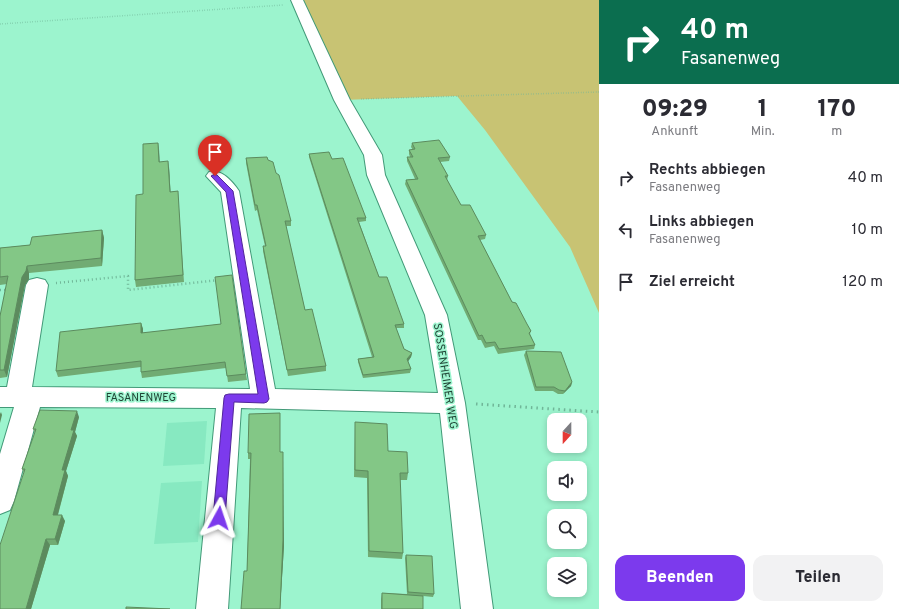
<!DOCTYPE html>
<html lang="de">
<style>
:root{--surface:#fff;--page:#f2f2f3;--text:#2b2b33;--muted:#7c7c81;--accent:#7c3aed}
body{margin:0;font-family:Overpass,sans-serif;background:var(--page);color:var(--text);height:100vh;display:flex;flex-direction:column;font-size:15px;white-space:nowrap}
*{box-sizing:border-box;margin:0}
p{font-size:13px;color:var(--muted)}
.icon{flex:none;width:22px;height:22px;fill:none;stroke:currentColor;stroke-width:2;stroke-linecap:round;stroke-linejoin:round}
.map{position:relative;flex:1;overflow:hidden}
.side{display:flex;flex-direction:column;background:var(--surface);width:300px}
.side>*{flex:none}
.banner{background:#0b6e4f;color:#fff;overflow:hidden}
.needle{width:26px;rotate:201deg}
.controls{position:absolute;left:547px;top:413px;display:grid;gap:8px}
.controls a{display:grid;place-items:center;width:40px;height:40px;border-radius:8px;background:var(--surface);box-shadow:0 2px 6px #0003;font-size:20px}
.pin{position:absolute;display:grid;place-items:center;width:34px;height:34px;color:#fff;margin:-41px -17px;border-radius:50% 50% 50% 0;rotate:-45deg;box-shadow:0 0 4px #0007}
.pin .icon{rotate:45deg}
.me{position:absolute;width:44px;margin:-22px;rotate:5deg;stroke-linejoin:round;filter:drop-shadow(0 0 3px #0008)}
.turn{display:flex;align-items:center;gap:14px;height:84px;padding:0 16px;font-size:18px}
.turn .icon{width:52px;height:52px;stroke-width:2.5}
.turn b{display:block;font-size:28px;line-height:34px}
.eta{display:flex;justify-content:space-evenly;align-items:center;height:68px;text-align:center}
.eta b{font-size:24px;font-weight:800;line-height:28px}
.cta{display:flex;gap:8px;margin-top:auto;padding:8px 16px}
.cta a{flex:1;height:46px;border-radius:12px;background:var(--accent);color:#fff;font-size:16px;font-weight:800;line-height:46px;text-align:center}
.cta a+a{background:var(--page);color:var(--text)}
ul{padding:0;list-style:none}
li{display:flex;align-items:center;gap:12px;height:52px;padding:0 16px}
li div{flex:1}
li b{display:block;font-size:15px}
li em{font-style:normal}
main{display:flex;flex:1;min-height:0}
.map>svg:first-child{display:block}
</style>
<main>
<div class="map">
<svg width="599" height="609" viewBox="0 0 599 609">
<rect width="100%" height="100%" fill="#9cf4ce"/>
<!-- built -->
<g fill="#87e9c1">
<path d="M207,421l-3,43 -41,2 4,-43z"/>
<path d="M202,481l-4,61 -44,2 7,-61z"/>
</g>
<!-- green -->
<path fill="#c8c373" d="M297,0h302v313l-29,-66 -85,-117 -28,-34 -115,4z"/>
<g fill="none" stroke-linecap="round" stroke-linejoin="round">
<!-- minor casing -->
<g stroke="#429a78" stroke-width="2">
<path id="minor" d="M291,0h12l47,100 32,55 3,20 62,140 18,88 28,206h-32l-21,-196 -199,-5 -13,201h-32l20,-201 -176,-1 -26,94 -4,9 -10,4v-60l14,-47h-14v-20h7l19,-102 3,-5 8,-2 8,2 3,5 -16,102 218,2 -29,-197 -15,-16 3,-4c13,-3 23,9 30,19l36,198 163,4 -13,-78 -58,-140 -3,-20 -30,-55z"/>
</g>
<!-- path-far2 -->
<g stroke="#70b698" stroke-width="1.5" stroke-dasharray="0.5 2" stroke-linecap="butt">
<path d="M0,24l283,-19"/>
<path d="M361,99l238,-7"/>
</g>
<!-- path-far1 -->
<g stroke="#70b698" stroke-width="2.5" stroke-dasharray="1 3" stroke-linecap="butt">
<path d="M56,283l72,-7v14l91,-10"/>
<path d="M0,290h7"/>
</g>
<!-- path -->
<path stroke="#70b698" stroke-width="3" stroke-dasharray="1.5 4" stroke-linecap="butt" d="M476,404l123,8"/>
<!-- minor -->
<use href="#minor" fill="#fff" fill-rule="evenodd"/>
</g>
<!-- wall -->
<g fill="#71ab73">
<path d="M158,143l1,19 10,5 1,25 8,-1v7l6,84 -48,5 -1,-7 8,-86z"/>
<path d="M412,143l38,14 -1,4 -9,1 8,14 -1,4 14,25 25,30 -1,4 -5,1 32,62 19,29 -1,3 5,11 -1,4 -36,5 -4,-8 -9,2 -4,-8h-3l-73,-156 1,-4 9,-1 -8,-18v-4h3l-1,-3v-4h4l-2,-3z"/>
<path d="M309,154l23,5 34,59v3l-7,1 20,55 25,47v4h-8l8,21 8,4 -1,4 -3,4 3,8 -1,4 -47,5 -5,-16v-3l14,-2 -63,-200z"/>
<path d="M246,158l22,2 23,61v5h-5l19,84 21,56v5l-38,5 -25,-125v-5h2l-8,-36 -2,1 -9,-48z"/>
<path d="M102,230l2,8 -2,28 -73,7v6l-4,6 -18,92 -7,1v-62l7,-32 -7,1v-37l30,-3z"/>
<path d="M141,323l2,6v4l78,-9 25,50 1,6 -19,2 -2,-14 -84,10 -1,-6v-5l-83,10 -2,-6z"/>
<path d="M526,351l46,31 -1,4 -8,8h-5l-5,-3h-18l-11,-36z"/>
<path d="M79,417l-4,15 2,4 -11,35 2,5 -10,39 7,6 -7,24h-8l-19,64h-31l24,-136 -2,-4 13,-36 -2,-4z"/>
<path d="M355,422l33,29 20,22 -1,7h-7l3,73 -1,6 -34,-2 -1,-79 -13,-1z"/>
<path d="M280,452l4,94 -4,63h-39l6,-38 3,-112h-2v-6z"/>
<path d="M406,555l28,39 -1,3 -10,-1v13h-42v-10l1,-6 25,1 -2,-36z"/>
</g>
<!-- shaded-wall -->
<g fill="#5c8b5e">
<path d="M158,143l1,6 1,19 -1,-6z"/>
<path d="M168,161l1,6 2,32 -1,-7z"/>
<path d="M102,230l2,8 -2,28 -1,-8z"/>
<path d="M27,266l2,7v6l-4,6 -18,92 -3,-7 18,-93z"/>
<path d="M141,323l2,6v10l-2,-6z"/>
<path d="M412,353l-1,4 -4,6v-4z"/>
<path d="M572,382l-1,4 -8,8 2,-3z"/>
<path d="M77,411l2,6 -4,15 2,4 -11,35 2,5 -12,45 -3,-6 9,-45 9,-40z"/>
<path d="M1,412l1,3 -2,8v-9z"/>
<path d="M283,459l1,87 -4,63z"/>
<path d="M62,515l3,6 -7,24 -3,-6z"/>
<path d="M46,539l4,6 -19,64h-5z"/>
</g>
<!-- building -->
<g fill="#83c786" stroke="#5c8b5e">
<path d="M439,140l11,17 -12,1 10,18h-3l16,29h9l16,30 -8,1 34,66 4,1 11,21 4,7 -2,2 6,12 -36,4 -4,-7 -9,1 -4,-8 -3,1 -73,-156 12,-1 -11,-22h6l-4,-7 6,-1 -3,-6z"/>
<path d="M158,143l1,19 9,-1 2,31 8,-1 5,84 -48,5 1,-85 7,-1v-50z"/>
<path d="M329,152l3,7 11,-1 23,60h-9l22,59h8l17,47 -9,1 9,24 8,4 -5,6 4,10 -48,6 -5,-16 16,-2 -65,-203z"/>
<path d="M267,157l1,3 5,2 3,11 3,2 12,46h-6l20,89 7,-1 14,57 -39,4 -24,-124h3l-9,-41h-2l-9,-47z"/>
<path d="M102,230l-1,28 -74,8 -1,5 -4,6 -18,93h-4v-54l8,-40 -8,1v-29l30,-3 2,-8z"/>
<path d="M232,275l14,99 -19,2 -2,-14 -84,10v-11l-85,10 4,-39 81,-9v10l80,-9 -6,-47z"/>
<path d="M526,351l35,1 11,30 -7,9 -6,-1 -5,-3h-18z"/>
<path d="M40,410l37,1 -6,19h3l-12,40h3l-12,45h9l-7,24h-9l-20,70h-26v-64l25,-76h-3l14,-40h-3z"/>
<path d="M280,413v39h3v88l-3,69h-39l3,-38h3l4,-118h-3l1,-39z"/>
<path d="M355,422l32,2 1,27 19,1 1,21h-8l3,80 -34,-2 -1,-80 -13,-1z"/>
<path d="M406,555l26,1 2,38 -26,-2z"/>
<path d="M382,593l41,3v13h-41z"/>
<path d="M126,607l44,2h-44z"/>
</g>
<!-- route -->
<path fill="#7c3aed" stroke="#51269a" d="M215,174l2,1 16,16 36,208 -2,3 -3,1 -30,-1 -9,116 -2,4 -4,2 -4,-2 -2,-4 11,-120 1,-3 4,-1h29l-32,-202 -15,-16z"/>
<g text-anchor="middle" stroke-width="3" stroke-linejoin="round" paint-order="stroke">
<!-- street labels -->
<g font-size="11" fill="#204435" stroke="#9cf4ce">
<text transform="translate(446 376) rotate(81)" y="4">SOSSENHEIMER WEG</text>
<text x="141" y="401">FASANENWEG</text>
</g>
</g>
</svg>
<div class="controls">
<a><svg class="needle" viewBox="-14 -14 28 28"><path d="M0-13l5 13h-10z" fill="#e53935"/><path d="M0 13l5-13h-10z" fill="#7c7c81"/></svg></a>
<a><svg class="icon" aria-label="sound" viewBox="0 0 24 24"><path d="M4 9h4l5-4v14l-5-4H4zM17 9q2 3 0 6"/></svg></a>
<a><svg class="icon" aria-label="search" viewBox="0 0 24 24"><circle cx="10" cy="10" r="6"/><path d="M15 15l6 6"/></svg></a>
<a><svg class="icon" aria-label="layers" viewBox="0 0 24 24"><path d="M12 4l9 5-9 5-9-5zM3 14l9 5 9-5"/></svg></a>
</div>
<div class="pin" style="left:215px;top:176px;background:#d93025"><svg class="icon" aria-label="arrive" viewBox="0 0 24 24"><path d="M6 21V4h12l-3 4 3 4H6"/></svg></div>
<svg class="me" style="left:219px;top:518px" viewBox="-20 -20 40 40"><path d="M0-17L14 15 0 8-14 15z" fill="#7c3aed" stroke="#fff" stroke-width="4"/></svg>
</div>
<section class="side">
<div class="banner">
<div class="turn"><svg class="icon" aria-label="right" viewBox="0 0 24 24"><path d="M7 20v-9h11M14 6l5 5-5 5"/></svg><div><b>40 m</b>Fasanenweg</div></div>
</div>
<div class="eta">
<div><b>09:29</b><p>Ankunft</p></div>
<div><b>1</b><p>Min.</p></div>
<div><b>170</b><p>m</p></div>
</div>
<ul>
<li><svg class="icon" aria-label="right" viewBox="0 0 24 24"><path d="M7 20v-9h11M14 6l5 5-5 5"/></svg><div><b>Rechts abbiegen</b><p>Fasanenweg</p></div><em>40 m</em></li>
<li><svg class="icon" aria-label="left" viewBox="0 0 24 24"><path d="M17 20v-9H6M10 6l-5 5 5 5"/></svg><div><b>Links abbiegen</b><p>Fasanenweg</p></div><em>10 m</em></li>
<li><svg class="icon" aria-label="arrive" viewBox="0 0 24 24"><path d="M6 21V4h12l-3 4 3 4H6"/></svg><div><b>Ziel erreicht</b></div><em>120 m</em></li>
</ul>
<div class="cta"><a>Beenden</a><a>Teilen</a></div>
</section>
</main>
